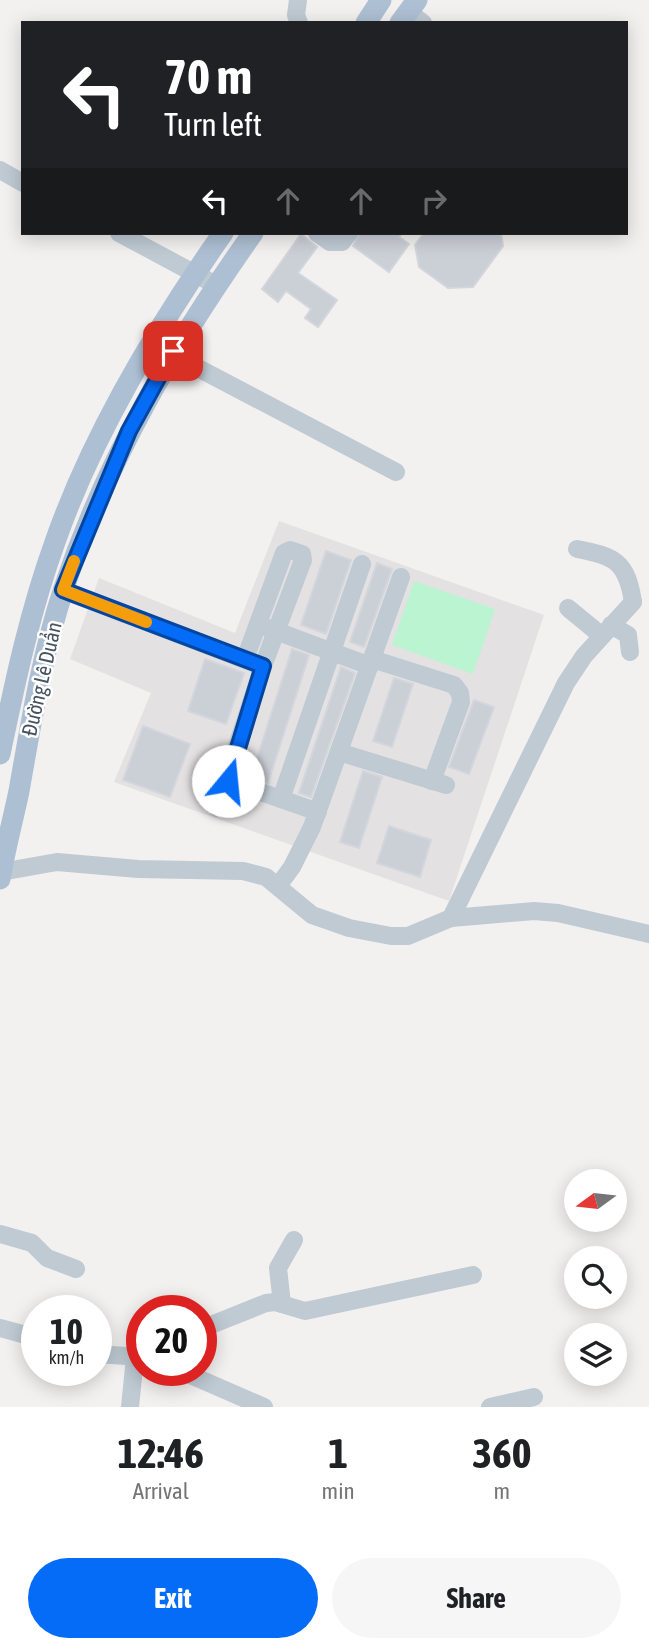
<!DOCTYPE html>
<meta charset="utf-8">
<style>
:root{--surface:#fff;--page:#f6f6f6;--text:#202124;--muted:#757577;--accent:#056cf8}
body{margin:0;font-family:"Asap Condensed",sans-serif;background:var(--page);color:var(--text);height:100vh;display:flex;flex-direction:column;font-size:26px;white-space:nowrap}
*{box-sizing:border-box;margin:0}
p{font-size:23px;color:var(--muted)}
.icon{flex:none;width:38px;height:38px;fill:none;stroke:currentColor;stroke-width:2;stroke-linecap:round;stroke-linejoin:round}
.map{position:relative;height:1407px;overflow:hidden}
.side{display:flex;flex-direction:column;background:var(--surface);flex:1}
.side>*{flex:none}
.hud{position:absolute;left:21px;top:21px;width:607px;height:214px;border-radius:0px;box-shadow:0 4px 18px #0003;background:#202124;color:#fff;overflow:hidden}
.needle{width:46px;rotate:255deg}
.fabs{position:absolute;left:564px;top:1169px;display:grid;gap:14px}
.fabs a{display:grid;place-items:center;width:63px;height:63px;border-radius:50%;background:var(--surface);box-shadow:0 4px 18px #0003;font-size:35px}
.speed{position:absolute;left:21px;top:1295px;display:flex;gap:14px;font-size:35px;font-weight:700;text-align:center}
.speed>*{display:grid;place-content:center;width:91px;height:91px;border-radius:50%;background:var(--surface);box-shadow:0 4px 18px #0003;line-height:1}
.speed small{font-size:18px;font-weight:400}
.speed .limit{border:10px solid #d22;background:#fff;color:#111}
.pin{position:absolute;display:grid;place-items:center;width:60px;height:60px;color:#fff;margin:-30px;border-radius:14px;box-shadow:0 4px 10px #0006}
.me{position:absolute;width:77px;margin:-38px;rotate:17deg;stroke-linejoin:round;filter:drop-shadow(0 0 5px #0008)}
.turn{display:flex;align-items:center;gap:24px;height:147px;padding:0 28px;font-size:32px}
.turn .icon{width:91px;height:91px;stroke-width:2.5}
.turn b{display:block;font-size:49px;line-height:60px}
.lanes{display:flex;align-items:center;height:66px;padding:0 28px;background:#0003;justify-content:center;gap:35px;direction:ltr}
.lanes .off{opacity:.35}
.eta{display:flex;justify-content:space-evenly;align-items:center;height:119px;text-align:center}
.eta b{font-size:42px;font-weight:700;line-height:49px}
.cta{display:flex;gap:14px;margin-top:auto;padding:14px 28px}
.cta a{flex:1;height:80px;border-radius:42px;background:var(--accent);color:#fff;font-size:28px;font-weight:700;line-height:80px;text-align:center}
.cta a+a{background:var(--page);color:var(--text)}
.map>svg:first-child{display:block}
</style>
<div class="map">
<svg width="649" height="1407" viewBox="0 0 649 1407">
<rect width="100%" height="100%" fill="#f3f0f0"/>
<!-- education -->
<path fill="#e4e1e2" d="M279,521l265,94 -95,286 -335,-119 37,-89 -81,-34 29,-81 136,55z"/>
<!-- green -->
<path fill="#baf4d1" d="M414,581l81,28 -22,65 -81,-29z"/>
<!-- building -->
<g fill="#cbcfd6" stroke="#d3d6dc" stroke-width="2">
<path d="M360,233h42l-3,4 10,7 -20,28 -36,-26z"/>
<path d="M424,233h77l2,13 -30,41 -25,1 -29,-21 -4,-22z"/>
<path d="M301,234l16,13 -19,26 39,27 -19,27 -13,-9 6,-9 -25,-18 -8,11 -16,-13z"/>
<path d="M326,551l25,9 -25,74 -25,-9z"/>
<path d="M377,563l15,6 -28,78 -14,-5z"/>
<path d="M292,649l17,6 -41,128 -17,-6z"/>
<path d="M205,659l39,14 -18,51 -38,-13z"/>
<path d="M341,667l14,6 -44,124 -12,-4z"/>
<path d="M394,678l19,6 -21,63 -19,-6z"/>
<path d="M474,700l20,7 -25,67 -20,-7z"/>
<path d="M143,726l47,18 -20,53 -47,-17z"/>
<path d="M363,771l19,6 -23,71 -19,-6z"/>
<path d="M389,826l42,14 -11,37 -43,-14z"/>
</g>
<g fill="none" stroke-linecap="round" stroke-linejoin="round">
<!-- minor -->
<g stroke="#bfcad3" stroke-width="18">
<path d="M298,0l-2,15 3,8"/>
<path d="M409,12l14,11"/>
<path d="M0,170l23,13"/>
<path d="M119,233l97,52"/>
<path d="M317,233l13,9h12l7,-9"/>
<path d="M173,351l25,17 198,104"/>
<path d="M577,549c38,7 50,13 56,53"/>
<path d="M63,590l193,74"/>
<path d="M568,608l34,28"/>
<path d="M611,625l17,10 2,17"/>
<path d="M268,628l102,38"/>
<path d="M372,659l82,26 6,8 1,9 -29,79"/>
<path d="M339,752l107,33"/>
<path d="M228,781l53,18 81,-235"/>
<path d="M281,799l37,13"/>
<path d="M217,808l46,-142 40,-106 -1,-6 -12,-4 -6,3 -39,106"/>
<path d="M1,872l56,-10 81,7 105,2 23,6 46,38 37,13 42,8h17l43,-18 83,-7 24,2 91,21"/>
<path d="M278,886l14,-19 20,-40 89,-250"/>
<path d="M451,918l115,-235 18,-27 49,-54"/>
<path d="M0,1234l32,9 15,15 29,11"/>
<path d="M282,1304l-4,-36 16,-28"/>
<path d="M0,1328l37,10"/>
<path d="M201,1329l65,-26 9,-1 30,9 168,-36"/>
<path d="M96,1354l46,3"/>
<path d="M179,1370l85,37"/>
<path d="M130,1407l5,-49"/>
<path d="M490,1407l44,-10"/>
</g>
<!-- major -->
<g stroke="#adbfd2" stroke-width="21">
<path d="M366,23l15,-23"/>
<path d="M400,23l17,-23"/>
<path d="M0,754c15,-72 30,-143 55,-212 38,-109 102,-215 168,-309"/>
<path d="M0,879c5,-30 13,-59 19,-88 12,-68 23,-137 45,-203 43,-129 111,-245 189,-355"/>
</g>
</g>
<g fill="none" stroke-linecap="round" stroke-linejoin="round">
<!-- route casing -->
<g stroke="#0346a1" stroke-width="18">
<path id="route" d="M173,351l-44,80 -66,159 200,76 -35,115"/>
</g>
<!-- route -->
<use href="#route" stroke="#056cf8" stroke-width="12"/>
<!-- slow -->
<path stroke="#f59e0b" stroke-width="12" d="M74,561l-11,29 83,32"/>
</g>
<g text-anchor="middle" stroke-width="5" stroke-linejoin="round" paint-order="stroke">
<!-- street labels -->
<g font-size="21" fill="#465360" stroke="#fff">
<text transform="translate(42 679) rotate(-77)" y="7">Đường Lê Duẩn</text>
</g>
</g>
</svg>
<div class="fabs">
<a><svg class="needle" viewBox="-14 -14 28 28"><path d="M0-13l5 13h-10z" fill="#e53935"/><path d="M0 13l5-13h-10z" fill="#757577"/></svg></a>
<a><svg class="icon" aria-label="search" viewBox="0 0 24 24"><circle cx="10" cy="10" r="6"/><path d="M15 15l6 6"/></svg></a>
<a><svg class="icon" aria-label="layers" viewBox="0 0 24 24"><path d="M12 4l9 5-9 5-9-5zM3 14l9 5 9-5"/></svg></a>
</div>
<div class="speed"><div>10<small>km/h</small></div><div class="limit">20</div></div>
<div class="pin" style="left:173px;top:351px;background:#d93025"><svg class="icon" aria-label="arrive" viewBox="0 0 24 24"><path d="M6 21V4h12l-3 4 3 4H6"/></svg></div>
<svg class="me" style="left:228px;top:781px" viewBox="-20 -20 40 40"><circle r="19" fill="#fff"/><path d="M0-13L10 11 0 6-10 11z" fill="#056cf8"/></svg>
<div class="hud">
<div class="turn"><svg class="icon" aria-label="left" viewBox="0 0 24 24"><path d="M17 20v-9H6M10 6l-5 5 5 5"/></svg><div><b>70 m</b>Turn left</div></div>
<div class="lanes"><svg class="icon" aria-label="left" viewBox="0 0 24 24"><path d="M17 20v-9H6M10 6l-5 5 5 5"/></svg><svg class="icon off" aria-label="ahead" viewBox="0 0 24 24"><path d="M12 20V5M6 11l6-6 6 6"/></svg><svg class="icon off" aria-label="ahead" viewBox="0 0 24 24"><path d="M12 20V5M6 11l6-6 6 6"/></svg><svg class="icon off" aria-label="right" viewBox="0 0 24 24"><path d="M7 20v-9h11M14 6l5 5-5 5"/></svg></div>
</div>
</div>
<section class="side">
<div class="eta">
<div><b>12:46</b><p>Arrival</p></div>
<div><b>1</b><p>min</p></div>
<div><b>360</b><p>m</p></div>
</div>
<div class="cta"><a>Exit</a><a>Share</a></div>
</section>
